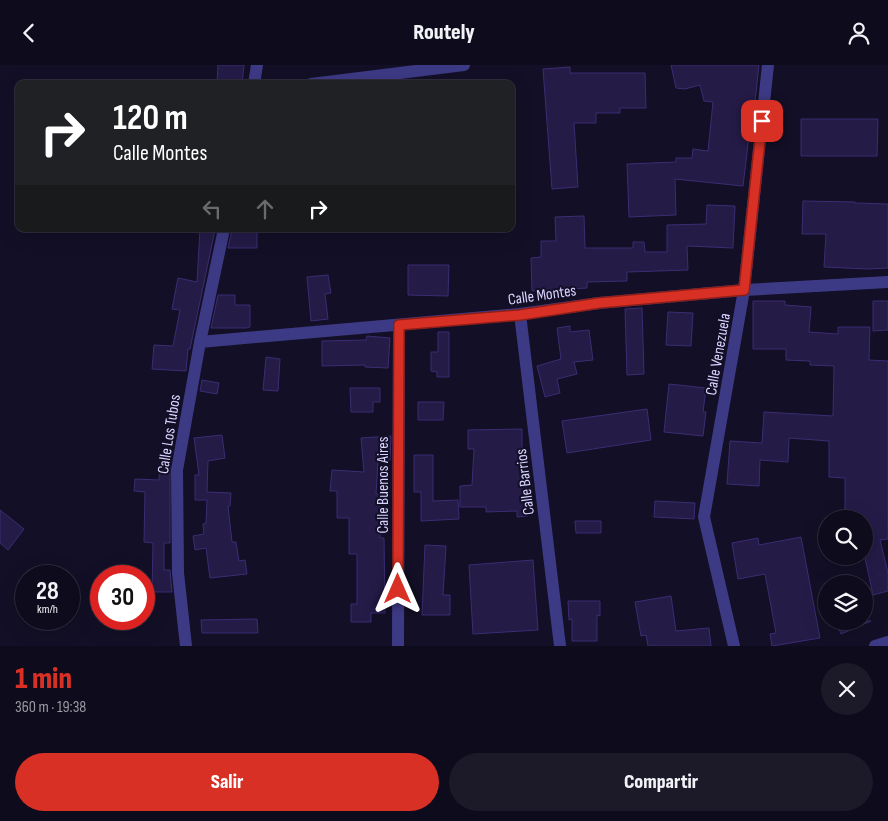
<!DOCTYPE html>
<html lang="es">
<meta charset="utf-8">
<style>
:root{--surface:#0e0b1c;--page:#1c1929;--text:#f1f3f6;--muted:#9b9ba3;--line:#2e2b3b;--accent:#d93025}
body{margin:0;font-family:"Sofia Sans Condensed",sans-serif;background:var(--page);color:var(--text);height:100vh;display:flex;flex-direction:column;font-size:19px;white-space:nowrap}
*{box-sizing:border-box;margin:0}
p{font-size:16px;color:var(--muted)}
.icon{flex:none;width:28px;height:28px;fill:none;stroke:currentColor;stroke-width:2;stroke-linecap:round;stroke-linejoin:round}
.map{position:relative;height:581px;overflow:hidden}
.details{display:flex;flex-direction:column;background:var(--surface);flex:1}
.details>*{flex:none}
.guide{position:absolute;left:15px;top:15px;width:500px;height:152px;border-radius:10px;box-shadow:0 5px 20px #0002,0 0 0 1px var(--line);background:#202124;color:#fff;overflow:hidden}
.controls{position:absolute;left:818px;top:445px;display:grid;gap:10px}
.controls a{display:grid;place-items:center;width:55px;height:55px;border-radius:50%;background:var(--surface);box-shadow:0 5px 20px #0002,0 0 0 1px var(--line);font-size:25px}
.speed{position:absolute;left:15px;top:500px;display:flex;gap:10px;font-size:25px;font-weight:700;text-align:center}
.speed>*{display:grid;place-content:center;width:65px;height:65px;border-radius:50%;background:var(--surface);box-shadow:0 5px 20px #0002,0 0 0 1px var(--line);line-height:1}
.speed small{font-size:12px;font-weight:400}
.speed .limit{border:8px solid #d22;background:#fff;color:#111}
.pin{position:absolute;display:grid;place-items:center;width:42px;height:42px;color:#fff;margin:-21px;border-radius:10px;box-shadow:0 2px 8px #0006}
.me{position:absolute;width:55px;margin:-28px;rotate:0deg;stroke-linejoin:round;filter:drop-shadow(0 0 4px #0008)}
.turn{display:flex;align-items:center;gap:18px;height:105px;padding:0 15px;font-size:22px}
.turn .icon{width:65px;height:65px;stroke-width:2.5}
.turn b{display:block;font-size:35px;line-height:42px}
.lanes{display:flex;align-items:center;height:48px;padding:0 15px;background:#0003;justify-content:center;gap:25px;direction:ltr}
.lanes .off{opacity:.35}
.round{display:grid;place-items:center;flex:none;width:52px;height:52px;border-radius:26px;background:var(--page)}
.summary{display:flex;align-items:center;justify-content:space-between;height:85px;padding:0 15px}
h1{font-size:30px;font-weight:800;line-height:38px;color:var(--accent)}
.button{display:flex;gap:10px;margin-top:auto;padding:10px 15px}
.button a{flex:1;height:58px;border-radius:30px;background:var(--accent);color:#fff;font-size:20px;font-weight:800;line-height:58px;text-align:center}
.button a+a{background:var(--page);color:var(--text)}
header{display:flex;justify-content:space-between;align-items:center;height:65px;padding:0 15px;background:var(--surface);font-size:22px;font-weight:800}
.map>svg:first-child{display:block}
</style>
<header><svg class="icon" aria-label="back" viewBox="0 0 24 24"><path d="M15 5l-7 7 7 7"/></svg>Routely<svg class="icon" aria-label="person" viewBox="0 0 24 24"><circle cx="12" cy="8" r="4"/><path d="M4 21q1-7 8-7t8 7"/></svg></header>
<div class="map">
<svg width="888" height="581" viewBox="0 0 888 581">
<rect width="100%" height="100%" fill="#130f26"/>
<!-- building -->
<g fill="#241b47" stroke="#3b2d73">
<path d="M218,0h26l-2,19 -25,-2z"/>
<path d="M671,0h88l-5,46h-2l-9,75 -68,-7 1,36 -47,2 -2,-53 49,-2v-4h16l1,-9 15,2 5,-49 -9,-1 -4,-16 -15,4 -9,-1z"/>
<path d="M570,2v6h75l1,35h-26v5h-24v10h-22l4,64 -26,2 -9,-120z"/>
<path d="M801,54h77l-1,37h-76z"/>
<path d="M803,136l52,1v1l33,1v64l-21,1 -43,-2 2,-33h-24z"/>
<path d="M707,140l28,1 -2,42 -46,-2 1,24 -61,2v9l-40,1v6l-55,3 -1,-33 10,-1v-16h15l-1,-24 29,-1 1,32h48v-6h11l1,10h22v-27l39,-1z"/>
<path d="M200,164h14l1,1 -25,119h-2l-2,22 -34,-2 2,-24 19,1 7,-36 -8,-1 6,-31 19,4z"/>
<path d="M232,165l25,1v17h-29z"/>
<path d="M408,200h41l-1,31 -40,-1z"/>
<path d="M328,210l3,18 -6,1 3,25 -17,2 -4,-44z"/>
<path d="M218,230h17v10h15v22l-4,1h-35z"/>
<path d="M753,236h32v4l26,2 -2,25 29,2v-7h32l-1,33 19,1v178l-8,1 8,33v18l-15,4 -9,-42v-35h-19v-40l-16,-1v-36l-40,-3 -1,24 -28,-2 -1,26 -32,-2 3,-43 32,2 2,-31 69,4 1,-50 -24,-1v-4l-24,-1v-11h-33z"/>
<path d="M873,236h15v29l-15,1z"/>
<path d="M642,243l2,66 -17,1 -2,-66z"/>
<path d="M668,247l25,1 -2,33 -25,-1z"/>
<path d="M570,261v6l19,-2 4,30 -19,2 3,12 -20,5 3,14 -15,4 -8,-31 24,-7 -4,-31z"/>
<path d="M438,267h11v45h-12v-5l-6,-1v-19h7z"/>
<path d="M367,271l23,2 -2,30 -23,-1v-2l-43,1v-25l44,-1z"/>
<path d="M266,292l14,2 -2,32 -15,-1z"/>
<path d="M202,315l17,3 -2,11 -17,-3z"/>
<path d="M669,319l37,4 -3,24h3l-3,24 -39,-4z"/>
<path d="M350,323h30v14h-7v10h-22z"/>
<path d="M418,337h26l-1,18h-25z"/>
<path d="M647,344l4,31 -84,13 -5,-32z"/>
<path d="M522,364v32h4l-1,23h2l1,32 -11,1v-6l-31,1v-5h-26v-21l12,-1 2,-36h-6v-19z"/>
<path d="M222,370l3,23 -17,3 -1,31 24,1 -1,13h-2l4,36h4l3,19 6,-1 2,14 -37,4 -4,-30 -11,2 -2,-14 11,-2 -1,-10 3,-1 1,-23h-12v-25h4l-5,-37z"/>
<path d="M391,371l-1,24 -12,1 -2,33h4v44h4l1,75h-14v9h-20v-18h6v-50h-8v-36h-12v-27h-7l2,-21 32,2 -3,-34z"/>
<path d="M414,390h19v46l25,-1 1,19 -38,2v-29h-7z"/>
<path d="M160,399l10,1v78h-6v27h6l2,22h-20l1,-49 -9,-1 1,-50 -11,-1 1,-12 24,1z"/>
<path d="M655,436l40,2 -1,16 -40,-2z"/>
<path d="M0,445l24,19 -16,21 -8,-7z"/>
<path d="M575,456h26v12h-25z"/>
<path d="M801,472l19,101 -48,8 -2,-12 6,-1 -11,-59 -27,5 -6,-36 26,-5 1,7z"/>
<path d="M425,480l21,1 -3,49h7v20h-28z"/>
<path d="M533,495l5,70 -65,4 -4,-69z"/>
<path d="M671,531l5,35 33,-3 2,18h-63l-2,-11 -5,1 -6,-34z"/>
<path d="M568,536h32v15l-3,-1v26h-25v-22l-3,1z"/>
<path d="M257,554l1,14h-56l-1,-13z"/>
<path d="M836,556h35l-30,13z"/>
</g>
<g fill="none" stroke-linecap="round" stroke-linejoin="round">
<!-- minor -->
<g stroke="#3d3a85" stroke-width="12">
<path d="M254,19l3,-19"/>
<path d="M311,19l153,-19"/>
<path d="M520,249l40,332"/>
<path d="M200,277l320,-28 79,-11 145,-13 144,-8"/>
<path d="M186,581l-8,-73 -1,-103 23,-128 24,-113"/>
<path d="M398,581l1,-321"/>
<path d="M734,581l-30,-129 40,-227 24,-225"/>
<path d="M875,581l13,-4"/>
</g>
</g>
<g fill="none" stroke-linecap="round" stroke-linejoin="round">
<!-- route casing -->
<g stroke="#8d1f18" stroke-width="12">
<path id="route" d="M398,524l1,-264 121,-10 79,-12 145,-13 18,-169"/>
</g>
<!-- route -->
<use href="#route" stroke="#d93025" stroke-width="9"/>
</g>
<g text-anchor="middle" stroke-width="4" stroke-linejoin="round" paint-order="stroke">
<!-- street labels -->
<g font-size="16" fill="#d9d4ff" stroke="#130f26">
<text transform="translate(542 229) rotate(-8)" y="6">Calle Montes</text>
<text transform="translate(717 289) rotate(-80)" y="6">Calle Venezuela</text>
<text transform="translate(168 369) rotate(-81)" y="6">Calle Los Tubos</text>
<text transform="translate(524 417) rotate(-97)" y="6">Calle Barrios</text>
<text transform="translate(382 420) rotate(-90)" y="6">Calle Buenos Aires</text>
</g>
</g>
</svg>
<div class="controls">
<a><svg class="icon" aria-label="search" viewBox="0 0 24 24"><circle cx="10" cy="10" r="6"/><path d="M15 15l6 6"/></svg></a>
<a><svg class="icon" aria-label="layers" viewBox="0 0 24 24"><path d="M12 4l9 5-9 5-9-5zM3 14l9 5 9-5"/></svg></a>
</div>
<div class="speed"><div>28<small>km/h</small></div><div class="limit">30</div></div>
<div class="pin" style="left:762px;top:56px;background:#d93025"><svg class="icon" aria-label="arrive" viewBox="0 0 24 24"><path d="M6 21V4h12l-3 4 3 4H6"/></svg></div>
<svg class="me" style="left:398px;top:524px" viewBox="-20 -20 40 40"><path d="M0-17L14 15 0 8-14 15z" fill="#d93025" stroke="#fff" stroke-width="4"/></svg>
<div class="guide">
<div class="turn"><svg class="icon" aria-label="right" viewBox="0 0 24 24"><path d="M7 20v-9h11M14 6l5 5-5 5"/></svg><div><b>120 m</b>Calle Montes</div></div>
<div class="lanes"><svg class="icon off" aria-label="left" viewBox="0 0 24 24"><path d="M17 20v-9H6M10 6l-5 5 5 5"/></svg><svg class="icon off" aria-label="ahead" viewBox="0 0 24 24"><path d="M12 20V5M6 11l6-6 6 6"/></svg><svg class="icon" aria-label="right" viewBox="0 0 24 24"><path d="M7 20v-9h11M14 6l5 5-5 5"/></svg></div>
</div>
</div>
<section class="details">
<div class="summary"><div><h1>1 min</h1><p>360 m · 19:38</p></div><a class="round"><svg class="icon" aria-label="close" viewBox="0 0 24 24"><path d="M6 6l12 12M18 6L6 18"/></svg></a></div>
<div class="button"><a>Salir</a><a>Compartir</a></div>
</section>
